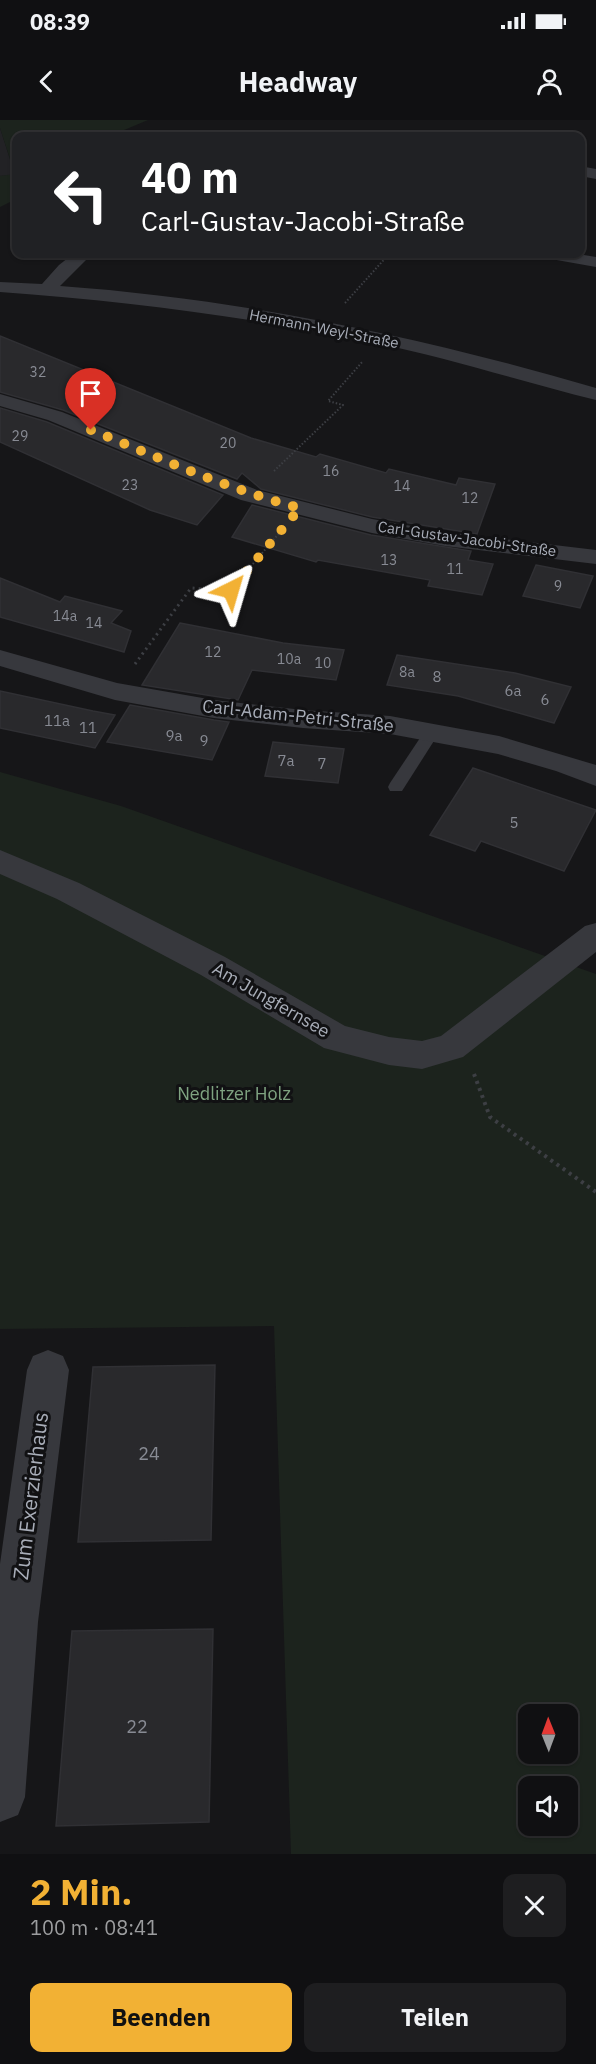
<!DOCTYPE html>
<html lang="de">
<meta charset="utf-8">
<style>
:root{--surface:#101012;--page:#1e1e20;--text:#f1f3f6;--muted:#9c9d9f;--line:#303032;--accent:#f2b134}
body{margin:0;font-family:"IBM Plex Sans",sans-serif;background:var(--page);color:var(--text);height:100vh;display:flex;flex-direction:column;font-size:22px;white-space:nowrap}
*{box-sizing:border-box;margin:0}
p{font-size:20px;color:var(--muted)}
.icon{flex:none;width:33px;height:33px;fill:none;stroke:currentColor;stroke-width:2;stroke-linecap:round;stroke-linejoin:round}
.map{position:relative;height:1734px;overflow:hidden}
.panel{display:flex;flex-direction:column;background:var(--surface);flex:1}
.panel>*{flex:none}
.hud{position:absolute;left:12px;top:12px;width:573px;height:126px;border-radius:12px;box-shadow:0 2px 4px #0004,0 0 0 2px var(--line);background:#202124;color:#fff;overflow:hidden}
.needle{width:39px;rotate:359deg}
.fabs{position:absolute;left:518px;top:1584px;display:grid;gap:12px}
.fabs a{display:grid;place-items:center;width:60px;height:60px;border-radius:12px;background:var(--surface);box-shadow:0 2px 4px #0004,0 0 0 2px var(--line);font-size:30px}
.pin{position:absolute;display:grid;place-items:center;width:51px;height:51px;color:#fff;margin:-62px -26px;border-radius:50% 50% 50% 0;rotate:-45deg;box-shadow:0 0 6px #0007}
.pin .icon{rotate:45deg}
.me{position:absolute;width:66px;margin:-33px;rotate:40deg;stroke-linejoin:round;filter:drop-shadow(0 0 4px #0008)}
.turn{display:flex;align-items:center;gap:21px;height:126px;padding:0 30px;font-size:27px}
.turn .icon{width:78px;height:78px;stroke-width:2.5}
.turn b{display:block;font-size:42px;line-height:51px}
.round{display:grid;place-items:center;flex:none;width:63px;height:63px;border-radius:12px;background:var(--page)}
.headline{display:flex;align-items:center;justify-content:space-between;height:102px;padding:0 30px}
h1{font-size:36px;font-weight:700;line-height:45px;color:var(--accent)}
.button{display:flex;gap:12px;margin-top:auto;padding:12px 30px}
.button a{flex:1;height:69px;border-radius:12px;background:var(--accent);color:#111;font-size:24px;font-weight:700;line-height:69px;text-align:center}
.button a+a{background:var(--page);color:var(--text)}
.status{display:flex;justify-content:space-between;align-items:center;height:42px;padding:0 30px;background:var(--surface);direction:ltr}
.status svg{height:16px;fill:currentColor}
header{display:flex;justify-content:space-between;align-items:center;height:78px;padding:0 30px;background:var(--surface);font-size:27px;font-weight:700}
.map>svg:first-child{display:block}
</style>
<div class="status"><b>08:39</b><svg viewBox="0 0 49 12"><path d="M0 12V9h3v3zM5 12V6h3v6zM10 12V3h3v9zM15 12V0h3v12zM26 1h20v11H26zM47 4h2v5h-2z"/></svg></div>
<header><svg class="icon" aria-label="back" viewBox="0 0 24 24"><path d="M15 5l-7 7 7 7"/></svg>Headway<svg class="icon" aria-label="person" viewBox="0 0 24 24"><circle cx="12" cy="8" r="4"/><path d="M4 21q1-7 8-7t8 7"/></svg></header>
<div class="map">
<svg width="596" height="1734" viewBox="0 0 596 1734">
<rect width="100%" height="100%" fill="#161618"/>
<!-- built -->
<path fill="#222225" d="M0,8l15,47 -15,1z"/>
<!-- green -->
<g fill="#1c231d" fill-rule="evenodd">
<path d="M0,0h148l-38,16h-94v63l-16,8v-31l15,-2 -15,-46z"/>
<path d="M0,652l121,34 475,168v880h-305l-17,-528 -274,3zM528,1594h39v40h-39zM528,1666h39v40h-39z"/>
</g>
<!-- building -->
<g fill="#29292c" stroke="#303034" stroke-width="1.5">
<path d="M0,216l251,102 65,19 4,-3 66,19 3,-4 67,16 3,-7 36,6 -18,50 -105,-17 -111,-28 -19,-16 -5,6 -174,-69 -63,-18z"/>
<path d="M0,288l47,14 176,73 -26,30 -47,-15 -150,-68z"/>
<path d="M252,385l119,30 100,16 -3,9 25,4 -11,31 -54,-9 2,-6 -112,-20 -2,2 -84,-25z"/>
<path d="M536,445l57,11 -13,32 -57,-12z"/>
<path d="M0,458l60,24 5,-6 57,15 -11,12 20,8 -7,21 -124,-35z"/>
<path d="M180,503l103,20 61,7 -8,30 -84,-10 -14,30 -96,-15z"/>
<path d="M397,535l118,18 56,14 -17,36 -96,-27 -71,-11z"/>
<path d="M0,571l93,20 22,4 -20,33 -95,-20z"/>
<path d="M130,585l84,15 15,2 -17,38 -105,-18z"/>
<path d="M273,622l71,7 -6,34 -73,-7z"/>
<path d="M473,648l123,42 -32,61 -83,-30 -6,10 -45,-16z"/>
<path d="M215,1245l-4,175 -133,2 15,-175z"/>
<path d="M213,1509l-4,193 -153,4 16,-195z"/>
</g>
<g fill="none" stroke-linecap="round" stroke-linejoin="round">
<!-- path-far2 -->
<g stroke="#3d3f44" stroke-width="2" stroke-dasharray="1.5 2" stroke-linecap="butt">
<path d="M345,183l44,-49"/>
<path d="M274,351l69,-66 -15,-4 35,-40"/>
<path d="M246,452l35,-41"/>
</g>
<!-- path-far1 -->
<path stroke="#3d3f44" stroke-width="3" stroke-dasharray="2 4" stroke-linecap="butt" d="M135,544l56,-76 40,2 17,-20"/>
<!-- path -->
<path stroke="#3d3f44" stroke-width="4" stroke-dasharray="3 4.5" stroke-linecap="butt" d="M474,954l16,43 106,75"/>
<!-- service -->
<path fill="#37383d" fill-rule="evenodd" d="M431,608l8,5 -37,58h-12l-2,-4 2,-4 36,-54z"/>
<!-- minor -->
<g fill="#37383d" fill-rule="evenodd">
<path d="M580,46l16,3v10l-16,-3z"/>
<path d="M73,134h19l-32,32c182,13 361,51 536,102v12c-74,-18 -146,-42 -221,-57 -124,-26 -249,-42 -375,-51v-10l42,2 17,-19z"/>
<path d="M542,134h36l18,3v10l-45,-8 -6,-1z"/>
<path d="M0,274l62,18 195,78 115,29 73,13 151,18v14l-151,-18 -73,-13 -131,-33 -193,-80 -48,-14z"/>
<path d="M0,530l117,33 97,17 89,10 87,6 109,20 97,29v21l-40,-15 -58,-17 -108,-20 -87,-6 -89,-10 -99,-18 -115,-34z"/>
<path d="M0,730l79,33 146,74 120,69 44,11 33,4 19,-5 144,-110 11,-3v29l-133,105 -41,12 -33,-4 -65,-17 -123,-73 -144,-76 -57,-25z"/>
<path d="M48,1230l15,6 6,14 -31,252 -13,175 -7,18 -18,7v-258l27,-194 6,-14z"/>
</g>
</g>
<g fill="none" stroke-linecap="round" stroke-linejoin="round">
<!-- route -->
<path stroke="#f2b134" stroke-width="10" stroke-dasharray="0 18" d="M91,310c69,28 136,59 209,78l-69,82"/>
</g>
<g text-anchor="middle" stroke-width="6" stroke-linejoin="round" paint-order="stroke">
<!-- far-number labels -->
<g font-size="14" fill="#888b94">
<text x="38" y="257">32</text>
<text x="20" y="321">29</text>
<text x="228" y="328">20</text>
<text x="331" y="356">16</text>
<text x="130" y="370">23</text>
<text x="402" y="371">14</text>
<text x="470" y="383">12</text>
<text x="389" y="445">13</text>
<text x="455" y="454">11</text>
<text x="558" y="471">9</text>
<text x="65" y="501">14a</text>
<text x="94" y="508">14</text>
<text x="213" y="537">12</text>
<text x="289" y="544">10a</text>
<text x="323" y="548">10</text>
<text x="407" y="557">8a</text>
</g>
<!-- far-street labels -->
<g font-size="15" fill="#a8adb8" stroke="#111113">
<text transform="translate(324 209) rotate(11)" y="5">Hermann-Weyl-Straße</text>
<text transform="translate(467 419) rotate(8)" y="5">Carl-Gustav-Jacobi-Straße</text>
</g>
<!-- number labels -->
<g font-size="15" fill="#888b94">
<text x="437" y="562">8</text>
<text x="513" y="576">6a</text>
<text x="545" y="585">6</text>
<text x="57" y="606">11a</text>
<text x="88" y="613">11</text>
<text x="174" y="621">9a</text>
<text x="204" y="626">9</text>
<text x="286" y="646">7a</text>
<text x="322" y="649">7</text>
<text x="514" y="708">5</text>
</g>
<!-- street labels -->
<g font-size="18" fill="#a8adb8" stroke="#111113">
<text transform="translate(298 596) rotate(6)" y="6">Carl-Adam-Petri-Straße</text>
<text transform="translate(271 880) rotate(30)" y="6">Am Jungfernsee</text>
</g>
<!-- park labels -->
<g font-size="18" fill="#7fa381" stroke="#111113">
<text x="234" y="980">Nedlitzer Holz</text>
</g>
<!-- near-number labels -->
<g font-size="18" fill="#888b94">
<text x="149" y="1340">24</text>
<text x="137" y="1613">22</text>
</g>
<!-- near-street labels -->
<g font-size="21" fill="#a8adb8" stroke="#111113">
<text transform="translate(31 1376) rotate(-83)" y="7">Zum Exerzierhaus</text>
</g>
</g>
</svg>
<div class="fabs">
<a><svg class="needle" viewBox="-14 -14 28 28"><path d="M0-13l5 13h-10z" fill="#e53935"/><path d="M0 13l5-13h-10z" fill="#9c9d9f"/></svg></a>
<a><svg class="icon" aria-label="sound" viewBox="0 0 24 24"><path d="M4 9h4l5-4v14l-5-4H4zM17 9q2 3 0 6"/></svg></a>
</div>
<div class="pin" style="left:91px;top:310px;background:#d93025"><svg class="icon" aria-label="arrive" viewBox="0 0 24 24"><path d="M6 21V4h12l-3 4 3 4H6"/></svg></div>
<svg class="me" style="left:231px;top:470px" viewBox="-20 -20 40 40"><path d="M0-17L14 15 0 8-14 15z" fill="#f2b134" stroke="#fff" stroke-width="4"/></svg>
<div class="hud">
<div class="turn"><svg class="icon" aria-label="left" viewBox="0 0 24 24"><path d="M17 20v-9H6M10 6l-5 5 5 5"/></svg><div><b>40 m</b>Carl-Gustav-Jacobi-Straße</div></div>
</div>
</div>
<section class="panel">
<div class="headline"><div><h1>2 Min.</h1><p>100 m · 08:41</p></div><a class="round"><svg class="icon" aria-label="close" viewBox="0 0 24 24"><path d="M6 6l12 12M18 6L6 18"/></svg></a></div>
<div class="button"><a>Beenden</a><a>Teilen</a></div>
</section>
